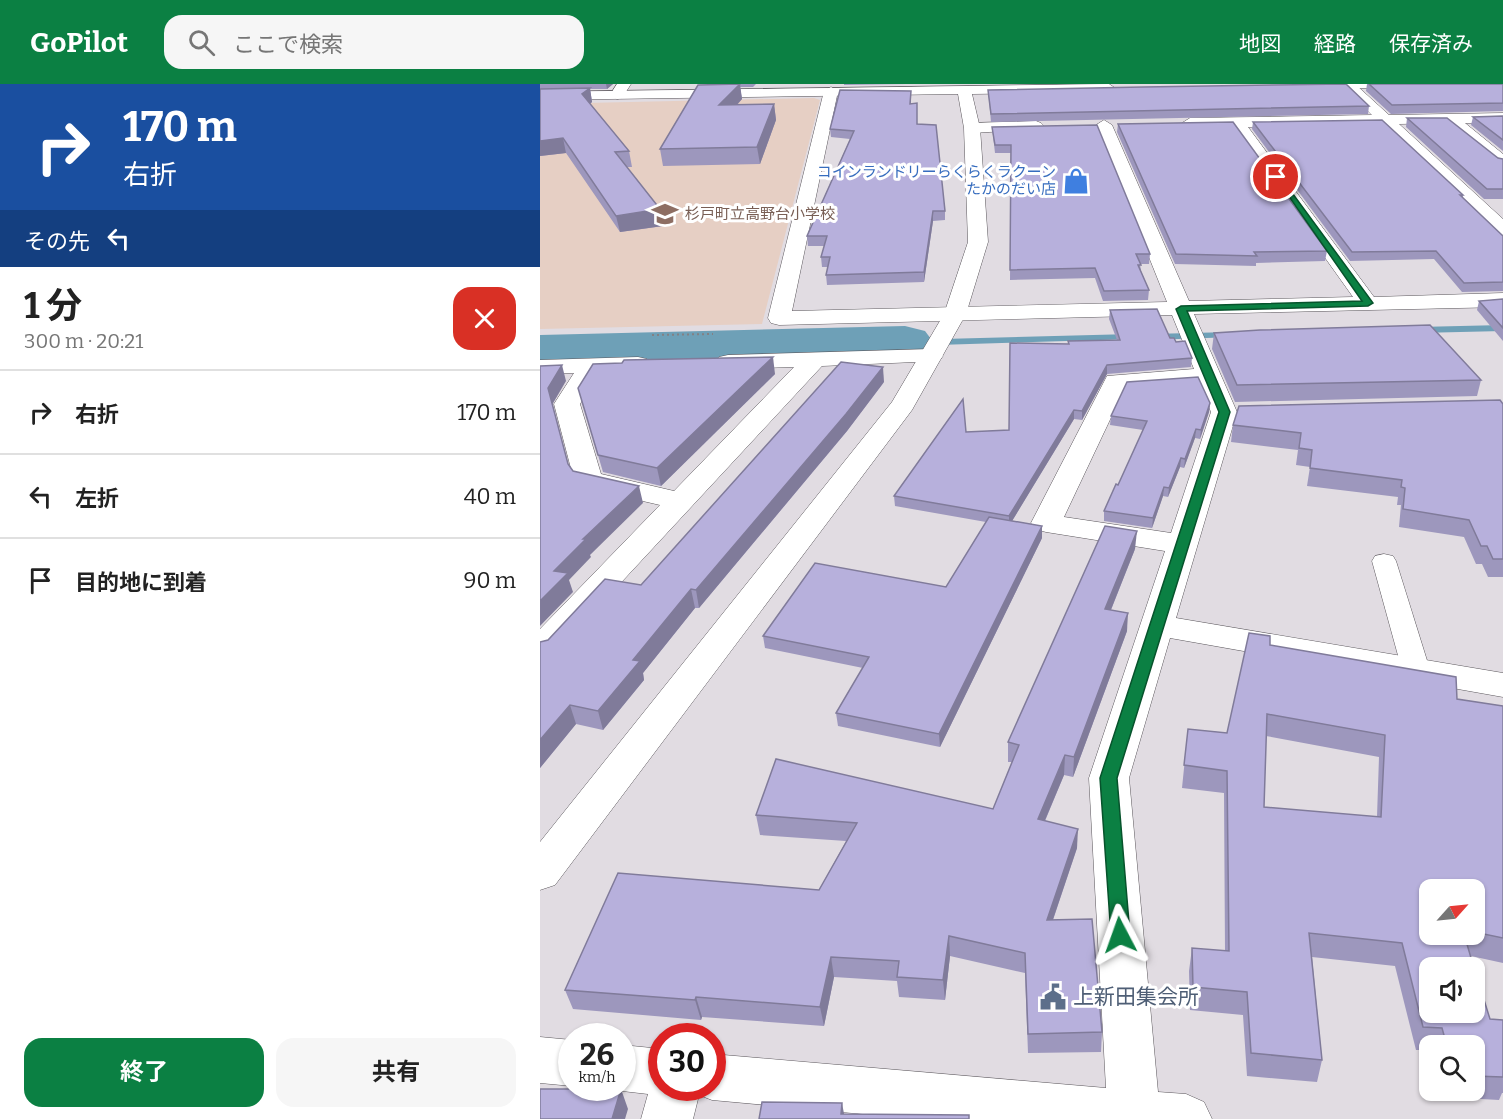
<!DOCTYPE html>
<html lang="ja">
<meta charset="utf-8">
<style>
:root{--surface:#fff;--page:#f6f6f6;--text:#222;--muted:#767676;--line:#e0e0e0;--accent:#0b8043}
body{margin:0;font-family:Bitter,"Noto Sans JP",serif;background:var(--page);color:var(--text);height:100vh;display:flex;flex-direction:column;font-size:22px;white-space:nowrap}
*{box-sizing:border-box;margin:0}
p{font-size:20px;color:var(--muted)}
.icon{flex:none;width:33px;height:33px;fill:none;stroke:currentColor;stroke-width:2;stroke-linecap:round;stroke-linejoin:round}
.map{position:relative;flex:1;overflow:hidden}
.drawer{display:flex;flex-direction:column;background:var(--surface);width:540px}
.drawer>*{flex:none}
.top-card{background:#1a4fa0;color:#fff;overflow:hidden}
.needle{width:39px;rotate:63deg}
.tools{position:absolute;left:879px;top:795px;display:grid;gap:12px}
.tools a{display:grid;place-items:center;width:66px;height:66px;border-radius:12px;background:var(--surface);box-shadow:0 2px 4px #0004;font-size:30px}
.speed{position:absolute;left:18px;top:939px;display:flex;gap:12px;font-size:30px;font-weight:700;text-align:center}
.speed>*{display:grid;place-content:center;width:78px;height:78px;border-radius:50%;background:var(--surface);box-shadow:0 2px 4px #0004;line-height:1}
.speed small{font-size:15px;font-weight:400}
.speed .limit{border:9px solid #d22;background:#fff;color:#111}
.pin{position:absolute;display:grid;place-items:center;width:51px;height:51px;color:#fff;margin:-26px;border:3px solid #fff;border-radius:50%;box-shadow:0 2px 6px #0007}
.me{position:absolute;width:66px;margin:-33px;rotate:356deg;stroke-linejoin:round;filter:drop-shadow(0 0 4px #0008)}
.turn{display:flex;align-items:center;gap:21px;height:126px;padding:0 24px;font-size:27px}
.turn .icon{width:78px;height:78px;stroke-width:2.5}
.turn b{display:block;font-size:42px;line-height:51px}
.then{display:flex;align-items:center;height:57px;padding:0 24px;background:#0003;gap:12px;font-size:22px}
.round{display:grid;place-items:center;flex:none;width:63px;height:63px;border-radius:18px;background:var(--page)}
.head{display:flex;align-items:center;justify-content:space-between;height:102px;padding:0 24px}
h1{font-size:36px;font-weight:700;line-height:45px}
.primary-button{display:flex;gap:12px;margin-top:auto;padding:12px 24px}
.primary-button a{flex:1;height:69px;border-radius:18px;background:var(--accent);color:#fff;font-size:24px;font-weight:700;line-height:69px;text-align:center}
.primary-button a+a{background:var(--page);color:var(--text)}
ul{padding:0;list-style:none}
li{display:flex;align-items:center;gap:18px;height:84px;padding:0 24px;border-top:2px solid var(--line)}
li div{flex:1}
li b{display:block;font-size:22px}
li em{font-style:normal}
header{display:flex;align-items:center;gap:36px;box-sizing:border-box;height:84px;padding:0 30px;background:var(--accent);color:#fff}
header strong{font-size:28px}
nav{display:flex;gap:33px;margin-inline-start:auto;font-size:21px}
.search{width:420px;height:54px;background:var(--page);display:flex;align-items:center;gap:15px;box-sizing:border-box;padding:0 21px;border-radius:18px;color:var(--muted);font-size:22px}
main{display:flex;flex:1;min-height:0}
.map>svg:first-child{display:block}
</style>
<header>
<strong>GoPilot</strong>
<div class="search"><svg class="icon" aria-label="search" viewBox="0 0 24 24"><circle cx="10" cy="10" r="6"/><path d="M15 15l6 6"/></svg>ここで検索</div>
<nav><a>地図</a><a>経路</a><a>保存済み</a></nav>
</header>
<main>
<section class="drawer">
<div class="top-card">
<div class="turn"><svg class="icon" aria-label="right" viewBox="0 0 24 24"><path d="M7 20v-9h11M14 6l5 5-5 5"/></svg><div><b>170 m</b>右折</div></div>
<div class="then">その先<svg class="icon" aria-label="left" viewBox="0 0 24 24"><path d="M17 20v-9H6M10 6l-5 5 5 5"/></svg></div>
</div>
<div class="head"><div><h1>1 分</h1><p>300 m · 20:21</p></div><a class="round" style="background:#d93025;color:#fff"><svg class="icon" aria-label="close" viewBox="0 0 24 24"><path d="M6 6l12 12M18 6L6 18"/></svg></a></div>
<ul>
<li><svg class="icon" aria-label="right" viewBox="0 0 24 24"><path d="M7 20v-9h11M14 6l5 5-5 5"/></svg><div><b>右折</b></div><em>170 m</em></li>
<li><svg class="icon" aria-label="left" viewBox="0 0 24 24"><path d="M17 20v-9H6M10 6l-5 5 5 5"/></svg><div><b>左折</b></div><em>40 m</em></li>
<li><svg class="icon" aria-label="arrive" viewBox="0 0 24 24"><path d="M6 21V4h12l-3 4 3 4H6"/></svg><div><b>目的地に到着</b></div><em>90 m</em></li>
</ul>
<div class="primary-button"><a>終了</a><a>共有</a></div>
</section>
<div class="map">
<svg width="963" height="1035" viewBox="0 0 963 1035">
<rect width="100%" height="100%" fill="#e1dce2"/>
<!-- education -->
<path fill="#e6cfc4" d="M274,14l6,2 -58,224 -222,5v-225z"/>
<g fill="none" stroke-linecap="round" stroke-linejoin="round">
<!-- stream -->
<g fill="#6ea0b7" fill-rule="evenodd">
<path d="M963,241v6l-85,2 -5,-3 5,-3z"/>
<path d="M691,248l3,1v4l-83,3 -5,-3 5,-3z"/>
<path d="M592,250l5,3 -2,2 -230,7 -5,-3 5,-3z"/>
</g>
<!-- river -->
<path fill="#6ea0b7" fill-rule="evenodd" d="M365,242l20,5 9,12 -9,12 -20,5 -365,11v-36z"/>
<!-- lane casing -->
<g stroke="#5b575c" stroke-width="1">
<path id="lane" d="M844,470l9,2 3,5 34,109 -4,6 -10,3 -10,-3 -4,-6 -30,-109 3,-5z"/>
</g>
<!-- street casing -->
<g stroke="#5b575c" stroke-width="1">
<g id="street">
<path d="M77,0h14l-9,14 -5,1 -7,-4z"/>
<path d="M800,0h15l34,31 114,-2v10h-38l38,31v13l-6,-1 -51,-43 -47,1 104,95v16l-7,-2 -114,-108 -134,2 126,170 129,-4v14l-309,7 43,98 -61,206 327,55v24l-333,-59 -41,140 29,314 28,2 18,8 8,17h-295l-205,-19 -13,-5 -6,24h-52l7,-25 -26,-3 -9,-3h9v-43l40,4v39h50v-34l394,34 -17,-310 76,-227 -119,-19 -11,-3 -4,-6 76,-147 87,-7 -22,-54 -393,10 -8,-2 -3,-5 56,-227 7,-4 7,4 -46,220 375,-9 -71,-177 8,-5 8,5 77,176 164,-4 -121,-170 -42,1 -8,-5 8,-5 182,-3zM659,299l12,29 -40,121 -107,-16 61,-129z"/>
<path d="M496,37l5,2 3,3 -3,3 -69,4 -8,-5 8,-5z"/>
<path d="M391,265l8,2 4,5 -4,5 -117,5 -270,291 -12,3v-31l120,-124 -82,-19 -4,-6 -20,-76 20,-31 -34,1v-14l98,-3 9,2 3,5 -3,5 -48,3 -19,32 21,70 73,17 120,-124 -66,2 -9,-2 -3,-5 3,-5 9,-2z"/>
<path d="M0,953l32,3v46l-32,-3z"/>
</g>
</g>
<!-- secondary casing -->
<g stroke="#5b575c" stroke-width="1">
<g id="secondary">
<path d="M569,0l6,4 -7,4 -136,2 8,34 8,114 -22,72 -54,96 -357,475 -15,5v-48l352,-440 52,-88 24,-72 -4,-114 -6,-34 -418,6v-8z"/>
<path d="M755,0h83l-7,4 -70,1 -5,-1z"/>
</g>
</g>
<!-- path -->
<path stroke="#838084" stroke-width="2" stroke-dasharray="2 3" stroke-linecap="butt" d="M112,251l61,-1"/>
<!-- lane -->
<use href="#lane" fill="#fff" fill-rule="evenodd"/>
<!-- street -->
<use href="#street" fill="#fff" fill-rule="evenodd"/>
<!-- secondary -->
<use href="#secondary" fill="#fff" fill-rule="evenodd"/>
</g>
<!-- wall -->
<g fill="#9d97bd" fill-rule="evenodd">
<path d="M0,0h73l-6,5h-17l2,13 -2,2 39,47 3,16h-6l34,42 3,17 -43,6 -54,-79 -26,3z"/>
<path d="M167,0h49l-3,3h-13l2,12 -5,6 37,-1 2,16 -16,44 -97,2 -3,-17z"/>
<path d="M304,0h62l-62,1z"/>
<path d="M827,0h136v27l-112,3 -25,-23z"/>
<path d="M448,6l381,16 -1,8 -377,8z"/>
<path d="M371,7v13l34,107v9l-12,1 -9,61 -97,3 -1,-10 2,-8h-6l-1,-10 4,-11h-17l-1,-10 43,-97 -19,-2 -1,-8z"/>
<path d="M963,32v35l-32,-26 2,-8z"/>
<path d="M867,34l91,40 5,1v40h-19l-78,-72z"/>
<path d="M713,38l210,73v3l40,38v55l-41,1 -28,-33 -84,2 -98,-132z"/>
<path d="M578,40l209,127 -2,10 -69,2v3l-81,-2 -58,-132z"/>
<path d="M452,43l158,127 -1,10h-9l1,7 8,19 -1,10 -45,1 -8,-23 -85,2 1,-127h-16z"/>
<path d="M963,215v42l-26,-31 2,-9z"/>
<path d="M570,226l66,32 16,16 -1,9 -84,7 -25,46 -8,-1 -62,102 30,17 -102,209 -102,-21 -2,-13 27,-45 -98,-20 -2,-12 183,-49 40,-65 -91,-16 -1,-10 72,-64 43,-2 59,-86v-3l49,-1 -8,-21z"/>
<path d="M674,249l267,47 -4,16 -242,6 -23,-53z"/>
<path d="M235,290l-114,112 -58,-14 -25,-84z"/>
<path d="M344,298l-37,49 -148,177h-4l-52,65 1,7 -41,50 -27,-6 -36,44v-126l8,-2 93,-55z"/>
<path d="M670,319l-1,9 -9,27 -5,-1 -11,30 -4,-1 -12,30 -5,-1 -11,32 -48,-7v-10l14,-26 25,-55 -33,-5 1,-9z"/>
<path d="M963,320v173h-15l-6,-13h-6l-12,-27 -65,-10 2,-22h-4l1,-8 -91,-11 3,-19 -14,-2 2,-15 -67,-8 2,-17z"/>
<path d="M595,465l-24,61 16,21 -54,146 -9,-2 -19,46 32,27 -24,72 49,112 -1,20 -73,1 -3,-80 -75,-17 -5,44 -46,-3 -2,-16 -63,-4 -10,49 -122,-9 -1,3 -128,-11 -8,-19 254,-100 27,-49 -86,-6 -4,-20 237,-6 19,-47h-4v-20z"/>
<path d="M730,561l187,54 46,7v257l-32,-7 19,63 13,1v73h-1l-3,7 -53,-3 -2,-7h30v-44h-44v4h-14l-21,-84 -83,-9 10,103 -5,22 -70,-6 -4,-61 -53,-5 -1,-39 3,-23 33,3 -1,-158 -42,-5 6,-59 39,4zM726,652l113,21 -2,60 -113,-10zM934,806v44h-44z"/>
</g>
<!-- shaded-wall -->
<g fill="#807b9a">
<path d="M66,0h7l-6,5z"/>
<path d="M200,0l2,15 -20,22 -3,-16z"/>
<path d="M50,4l2,14 -7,6 -3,-14z"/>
<path d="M234,20l2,16 -16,44 -3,-17z"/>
<path d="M23,54l3,15 -26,3v-15z"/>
<path d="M120,125l3,17 -43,6 -4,-16z"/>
<path d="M393,127v10l-9,61v-10z"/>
<path d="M233,273l2,17 -114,112 -4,-18z"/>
<path d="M22,281l4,16 -14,24 -4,-17z"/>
<path d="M567,281v9l-25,46v-9z"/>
<path d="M343,283l1,15 -37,49 -148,177 -3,-18z"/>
<path d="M670,319l-1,9 -9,27 1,-9z"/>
<path d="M534,326v9l-65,107v-10z"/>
<path d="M656,345l-1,9 -11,30 1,-9z"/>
<path d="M641,374l-1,9 -12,30 1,-9z"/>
<path d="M99,402l4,17 -53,52 1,2 -22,23 4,12 -33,34v-25l14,-30 29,-32z"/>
<path d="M624,403l-1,9 -11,32 1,-10z"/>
<path d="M502,442v12l-102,209 -1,-13z"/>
<path d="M597,447l-2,18 -31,78 1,-18z"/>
<path d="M151,505l4,19 -52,65 1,7 -41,50 -5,-19 35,-51z"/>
<path d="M588,529l-1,18 -54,146 1,-20z"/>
<path d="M30,621l6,19 -36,44v-28z"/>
<path d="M525,671l-1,20 -27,64 1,-20z"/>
<path d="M538,745l-1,19 -31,92 1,-20z"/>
<path d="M409,852l1,20 -5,44 -2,-20z"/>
<path d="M291,873l3,20 -10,49 -4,-19z"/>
<path d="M156,913l6,20 -1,3 -6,-20z"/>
<path d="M81,1005l7,20 -3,10h-13z"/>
<path d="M302,1019l3,16 -4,-5z"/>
</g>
<!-- building -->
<g fill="#b7b0dc" stroke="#807b9a" stroke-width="1.5" fill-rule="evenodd">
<path d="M200,0l-21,21 55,-1 -17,43 -97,2 38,-64z"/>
<path d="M806,0l23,22 -378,8 -3,-24 155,-3z"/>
<path d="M829,0h134v19l-111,2z"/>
<path d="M50,4l-8,6 47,57 -14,1 45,57 -44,7 -53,-78 -23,3v-52z"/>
<path d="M300,6l71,1 -1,13 7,-1v21l19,1 9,86h-12l-9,61 -98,3 4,-18h-9l6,-21h-20l47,-105 -24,-2z"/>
<path d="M963,32v24l-30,-23z"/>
<path d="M867,34h40l51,40 5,1v30h-16z"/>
<path d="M842,36l81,75h-3l43,41v46l-39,1 -28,-32 -84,1 -99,-130z"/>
<path d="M693,38l94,129 -73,1 3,4 -81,-2 -58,-130z"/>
<path d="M557,41l53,129h-14l5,11h-3l11,25 -45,1 -9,-23 -85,2 1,-125h-16l-3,-18z"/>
<path d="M963,215v29l-24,-27z"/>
<path d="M617,225l13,29h4l2,4 9,-1 7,17 -85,7 -25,46 -8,-1 -65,106 -115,-20 69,-97 3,33 43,-2 1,-87 59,1 -1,-3 52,-1 -10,-30z"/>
<path d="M890,241l51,55 -244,5 -23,-52 46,-3z"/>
<path d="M233,273l-116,111 -59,-13 -20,-67 15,-24 29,-1 2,-3z"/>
<path d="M301,278l42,5 -37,47 -150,176 -5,-1 -58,71 7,1 -42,50 -28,-6 -30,35v-98l8,-2 57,-61 36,6z"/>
<path d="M22,281l-14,23 20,76 5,7 66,15 -56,53h3l-32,32 14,2 -28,28v-235z"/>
<path d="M658,293l12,26 -9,27 -5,-1 -11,30 -4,-1 -12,30 -5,-1 -11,31 -49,-7 12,-27 2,1 29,-64 -36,-5 16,-34z"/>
<path d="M960,316l3,4v155h-10l-6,-13h-6l-12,-26 -66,-11 2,-21 -4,-1 1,-7 -92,-12 2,-18 -13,-2 2,-15 -68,-8 6,-19z"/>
<path d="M449,433l53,9 -103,208 -103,-21 33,-56 -106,-21 52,-73 131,24z"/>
<path d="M565,442l32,5 -32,78 23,4 -54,144 -9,-2 -27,64 40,10 -31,91 45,-1 10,113 -74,2 -3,-81 -76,-17 -6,44 -46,-3 2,-16 -68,-4 -11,50 -124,-10 -1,3 -130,-10 53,-117 201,17 38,-67 -101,-8 20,-56 217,50 26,-64 -11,-3z"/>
<path d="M709,549l21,3v9l186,32 1,22 46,7v232l-29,-6v-42h-44v44h34l10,34h-44v44h44v-44l16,51 13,1v57l-29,-1v-30h-27l-5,-18 -19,-1 -21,-84 -93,-10 13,127 -71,-7 -4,-61 -54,-5 -1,-39 37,3 -2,-180 -43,-6 4,-36 39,4zM727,630l118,21 -4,82 -117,-10z"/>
<path d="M0,1005h81l-9,30h-72z"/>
<path d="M222,1018l80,1 -1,11 128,1v4h-210z"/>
</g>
<!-- route -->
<path fill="#0b8043" stroke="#07532c" stroke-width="1.5" d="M734,91h5l94,128 -5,3 -181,5 43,101 -113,366 13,157 -3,6 -7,2 -6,-2 -3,-6 -11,-157 119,-366 -43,-103 5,-3 181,-5z"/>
<!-- icons -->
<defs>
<g id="shop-bare" transform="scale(2.07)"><path d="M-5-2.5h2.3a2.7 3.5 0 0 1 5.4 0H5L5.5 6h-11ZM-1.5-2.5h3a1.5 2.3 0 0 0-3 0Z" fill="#3f7fe0" stroke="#fff" stroke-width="2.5" paint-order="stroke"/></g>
<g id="school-bare" transform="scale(2.07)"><path d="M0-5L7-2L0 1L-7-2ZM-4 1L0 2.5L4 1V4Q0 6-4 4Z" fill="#8d6e63" stroke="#fff" stroke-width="2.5" paint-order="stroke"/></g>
<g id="civic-bare" transform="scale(2.07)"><path d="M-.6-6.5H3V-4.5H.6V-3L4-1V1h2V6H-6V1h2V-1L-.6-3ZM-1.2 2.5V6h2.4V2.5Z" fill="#5c6f8a" stroke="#fff" stroke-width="2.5" paint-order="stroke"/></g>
</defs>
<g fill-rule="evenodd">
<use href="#shop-bare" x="536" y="97"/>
<use href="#school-bare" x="125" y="130"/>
<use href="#civic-bare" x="513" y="913"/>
</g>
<g text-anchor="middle" stroke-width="6" stroke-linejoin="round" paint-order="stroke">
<!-- far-shop labels -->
<g font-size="15" fill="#366cbe" stroke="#fff" text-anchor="end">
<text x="516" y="93">コインランドリーらくらくラクーン<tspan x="516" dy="17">たかのだい店</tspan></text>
</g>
<!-- far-education labels -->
<g font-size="15" fill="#785e54" stroke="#fff" text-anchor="start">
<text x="145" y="135">杉戸町立高野台小学校</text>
</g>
<!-- near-service labels -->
<g font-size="21" fill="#4e5e75" stroke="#fff" text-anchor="start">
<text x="533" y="920">上新田集会所</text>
</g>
</g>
</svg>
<div class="tools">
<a><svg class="needle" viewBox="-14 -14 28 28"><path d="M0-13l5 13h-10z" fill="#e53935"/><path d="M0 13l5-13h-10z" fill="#767676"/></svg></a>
<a><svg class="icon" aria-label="sound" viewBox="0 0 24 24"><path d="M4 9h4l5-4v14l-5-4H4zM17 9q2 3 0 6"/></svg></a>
<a><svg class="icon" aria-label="search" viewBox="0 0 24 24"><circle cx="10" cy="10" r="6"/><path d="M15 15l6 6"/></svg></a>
</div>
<div class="speed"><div>26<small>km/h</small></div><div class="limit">30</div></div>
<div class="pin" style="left:736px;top:93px;background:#d93025"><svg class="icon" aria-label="arrive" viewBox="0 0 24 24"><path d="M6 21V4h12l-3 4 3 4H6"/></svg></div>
<svg class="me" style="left:580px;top:851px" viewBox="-20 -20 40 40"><path d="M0-17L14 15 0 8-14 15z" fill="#0b8043" stroke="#fff" stroke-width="4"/></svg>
</div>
</main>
